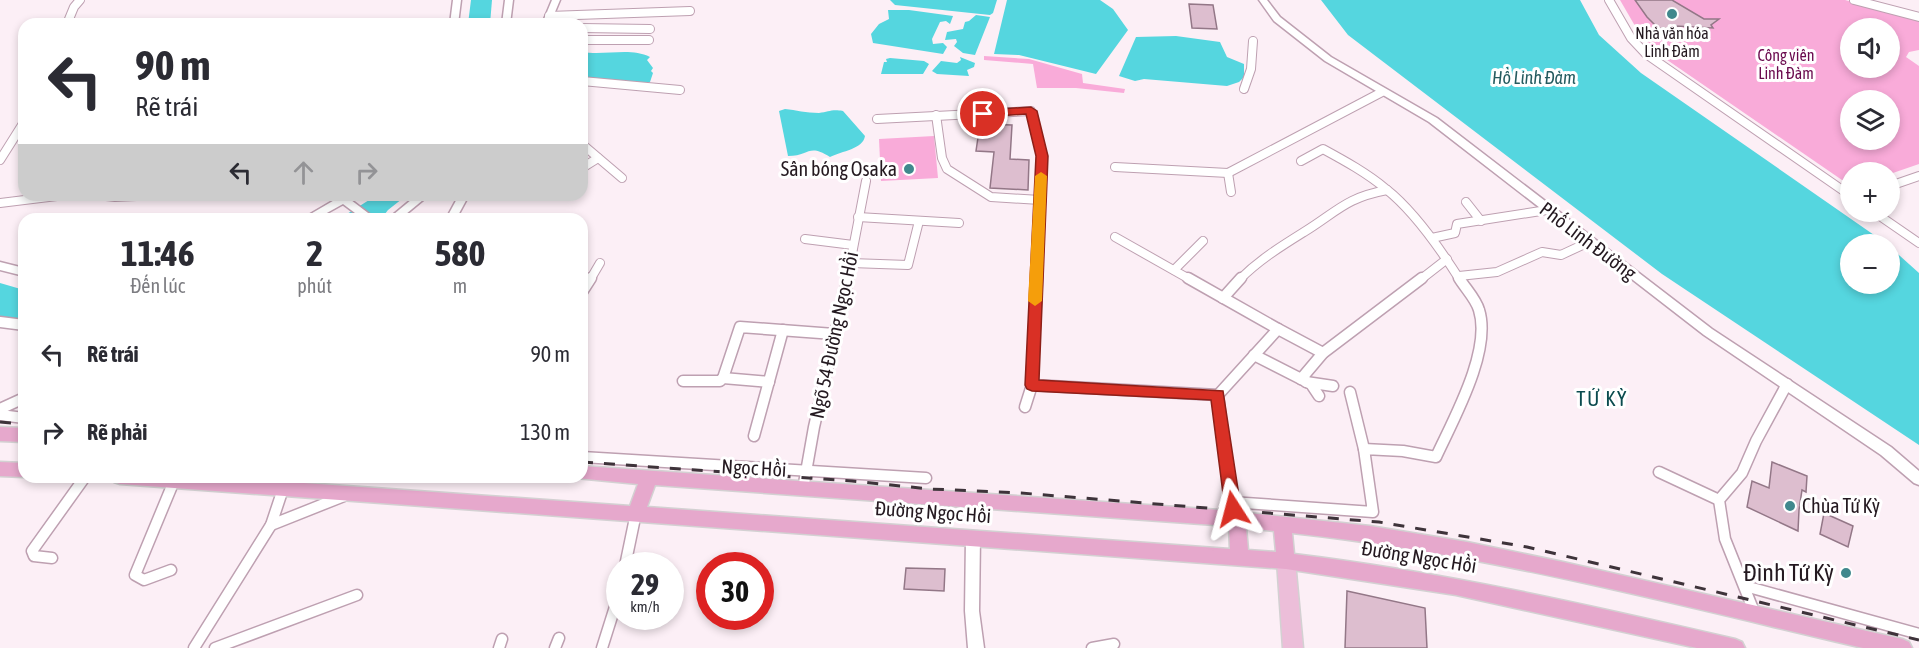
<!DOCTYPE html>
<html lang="vi">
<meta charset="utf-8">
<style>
:root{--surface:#fff;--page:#f7f7f7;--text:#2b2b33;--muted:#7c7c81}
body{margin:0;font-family:"Asap Condensed",sans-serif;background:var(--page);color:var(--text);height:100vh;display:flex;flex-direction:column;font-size:22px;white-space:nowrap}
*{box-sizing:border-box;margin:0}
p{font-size:20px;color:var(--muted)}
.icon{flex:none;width:33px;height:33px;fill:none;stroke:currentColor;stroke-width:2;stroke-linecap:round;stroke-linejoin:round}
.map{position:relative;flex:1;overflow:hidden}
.drawer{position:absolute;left:18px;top:213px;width:570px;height:270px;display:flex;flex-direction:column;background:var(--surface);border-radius:18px;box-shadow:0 3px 9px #0003}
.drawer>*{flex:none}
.top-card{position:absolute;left:18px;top:18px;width:570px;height:183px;border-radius:18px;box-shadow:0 3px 9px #0003;background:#fff;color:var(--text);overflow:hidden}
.tools{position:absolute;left:1840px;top:18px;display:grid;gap:12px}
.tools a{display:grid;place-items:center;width:60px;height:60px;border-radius:50%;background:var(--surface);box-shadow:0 3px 9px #0003;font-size:30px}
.speed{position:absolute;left:606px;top:552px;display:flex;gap:12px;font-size:30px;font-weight:700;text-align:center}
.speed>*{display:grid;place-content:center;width:78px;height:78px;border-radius:50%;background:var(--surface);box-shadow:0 3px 9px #0003;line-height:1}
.speed small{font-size:15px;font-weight:400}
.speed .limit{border:9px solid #d22;background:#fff;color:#111}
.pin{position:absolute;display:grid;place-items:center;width:51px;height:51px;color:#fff;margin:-26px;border:3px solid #fff;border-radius:50%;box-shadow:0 2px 6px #0007}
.me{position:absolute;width:66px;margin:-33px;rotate:351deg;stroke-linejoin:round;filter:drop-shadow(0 0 4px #0008)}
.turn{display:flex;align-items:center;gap:21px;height:126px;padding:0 18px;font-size:27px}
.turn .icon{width:78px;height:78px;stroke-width:2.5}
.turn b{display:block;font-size:42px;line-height:51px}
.lanes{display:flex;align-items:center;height:57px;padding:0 18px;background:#0003;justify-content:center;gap:30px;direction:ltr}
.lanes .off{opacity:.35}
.eta{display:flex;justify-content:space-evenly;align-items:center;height:102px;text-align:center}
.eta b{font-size:36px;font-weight:700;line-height:42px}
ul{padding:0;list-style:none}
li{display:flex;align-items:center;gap:18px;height:78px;padding:0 18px}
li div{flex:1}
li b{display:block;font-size:22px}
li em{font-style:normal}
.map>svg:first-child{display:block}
</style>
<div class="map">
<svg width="1919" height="648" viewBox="0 0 1919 648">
<rect width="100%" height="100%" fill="#fceff6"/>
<!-- green -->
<g fill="#f9abd9" fill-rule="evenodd">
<path d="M1620,0h225l74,21v29l-10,2 -3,5 13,9v98l-29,10 -39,-2v10l-9,-2 -185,-127 -15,-15zM1851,28h39v40h-39zM1851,100h39v40h-39z"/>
<path d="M984,56l45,3 53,15 1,9 42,6 -1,4 -48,-5h-39l-4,-24 -49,-4z"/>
<path d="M934,136l4,42 -57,3 -2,-42z"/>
</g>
<!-- water -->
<g fill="#55d6df">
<path d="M471,0h21l-2,24h-22z"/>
<path d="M890,0h107l-4,13 -3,2 -95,-10z"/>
<path d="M1007,0h93l13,9 15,21 -32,44 -77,-19 -25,-1z"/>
<path d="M1321,0h259l19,35 42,38 246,171h-36v40h39v-37l29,26v172l-257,-171 -314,-239z"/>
<path d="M888,10h21l44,6 -3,8 -4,-3 -6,1 -8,17 1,5 10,-1 4,4 -4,7 -70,-11 -2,-9 8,-10 10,-5z"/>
<path d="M976,15l14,2 -15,38 -12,-2 -9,-7 3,-4 -1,-3 -11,1 2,-8 16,-3 2,-7 4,-1z"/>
<path d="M1176,36l44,6 7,15 17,7v13l-5,5 -12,4 -83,-7 -9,2 -16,-5 17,-39z"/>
<path d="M582,52c23,4 48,-5 68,5l-3,3 6,8 -2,3 2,2 -3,9 -2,1 -66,-4z"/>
<path d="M960,57l15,6 -1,4 -7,3 2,6 -32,-2 -5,-3 9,-10 16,2 4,-3z"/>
<path d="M890,58l34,3 5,3 -6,10h-42l3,-12h3l-1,-3z"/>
<path d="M785,109c11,1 21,4 34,4 10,-1 12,-4 24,-2l22,25c-2,13 -23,15 -35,21 -22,-14 -20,-1 -42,-1l-9,-45z"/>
<path d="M377,195h30l-19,15 -7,9h-42z"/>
<path d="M0,283l24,7v33l-24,-3z"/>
</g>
<!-- building -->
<g fill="#ddbecf" stroke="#937787" stroke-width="1.5">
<path d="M1635,0h37l32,19h15l-8,6 2,3 -37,-2 2,3 -20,-1 -11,-11z"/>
<path d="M1189,4l24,1 4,24 -25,-1z"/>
<path d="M980,124l32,1 -2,34 19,1 -1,30 -38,-2 4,-36 -18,-1z"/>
<path d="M1772,462l35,14 -1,16 -4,-2 -3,20 -1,21 -51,-24 5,-26 17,7z"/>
<path d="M1824,513l29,13 -5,21 -28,-13z"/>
<path d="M906,568l39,1 -1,22 -40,-2z"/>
<path d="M1347,591l78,17 2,40h-82z"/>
</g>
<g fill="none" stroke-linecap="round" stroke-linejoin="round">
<!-- minor-far1 casing -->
<g stroke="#bea0b1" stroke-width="10">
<g id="minor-far1">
<path d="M1609,0l22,38 15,16 205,142"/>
<path d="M1854,0l65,17"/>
<path d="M549,16l141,-5"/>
<path d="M67,24l7,-17 6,-7"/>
<path d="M582,28l68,1"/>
<path d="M582,40h67"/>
<path d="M582,81l98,9"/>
<path d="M1244,89l7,-20 2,-28"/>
<path d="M936,115l6,43 5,11 44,28 49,3"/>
<path d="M877,119l154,-8 11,45 -5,124"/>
<path d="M582,144l40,34"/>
<path d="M0,160l24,-38"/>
<path d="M1301,161l22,-12c22,12 44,24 63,40 28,22 55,61 74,91"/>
<path d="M1115,167l113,6 154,-81"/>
<path d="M582,168l16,-10"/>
<path d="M1228,173l3,19"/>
<path d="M1890,186l29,-10"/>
<path d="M97,195l18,2 43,-2"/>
<path d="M1466,202l15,19"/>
<path d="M0,203l65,-8"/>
<path d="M1874,212l45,31"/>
<path d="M858,217l101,6"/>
<path d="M1115,237l76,43"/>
<path d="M1432,238l23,-5 2,-9 90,-14"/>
<path d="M805,239l48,6"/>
<path d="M851,263l57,2 11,-44"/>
<path d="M1174,270l29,-29"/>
<path d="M1459,276l38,-4 45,-20 19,3 28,-13"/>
<path d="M590,280l10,-17"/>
<path d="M847,280l19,-99"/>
<path d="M1239,280c20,-20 41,-33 65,-48 34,-21 41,-34 83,-42"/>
<path d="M1420,280l27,-21"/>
</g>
</g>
<!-- minor casing -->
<g stroke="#bea0b1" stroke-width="13">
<g id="minor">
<path d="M1188,278l90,51"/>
<path d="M582,292l9,-14"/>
<path d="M1223,298l18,-20"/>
<path d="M0,322l24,3"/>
<path d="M1254,355l57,29 8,12"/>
<path d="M723,378l17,-51 94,7"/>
<path d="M1301,379l22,-26 99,-75"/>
<path d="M683,381h37l3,-3 46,4"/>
<path d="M1306,382l27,4"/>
<path d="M1032,385l186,10"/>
<path d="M1350,392l14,57"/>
<path d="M1025,407l7,-22 5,-107"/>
<path d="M0,409l24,-11"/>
<path d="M0,415l24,3"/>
<path d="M754,436l29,-106"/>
<path d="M582,457l344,21"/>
<path d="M1659,472l60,28"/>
<path d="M803,489l11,-62 34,-149"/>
<path d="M1231,502l142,10 -9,-63 39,2 33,6c17,-37 56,-106 43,-147 -3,-11 -14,-22 -20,-32"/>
<path d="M1237,520l-8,-32 -11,-93 60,-66 45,24"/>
<path d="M271,525l73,-29"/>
<path d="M52,558l-18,-2 -2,-5 53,-74"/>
<path d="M625,566l11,-53"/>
<path d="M171,570l-27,10 -9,-5 39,-94"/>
<path d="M1745,586l174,48"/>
<path d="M1755,614l-30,-75 -6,-39 23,-27 14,-32 31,-57"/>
<path d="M194,648l77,-123 12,-36"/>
<path d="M215,648l142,-53"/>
<path d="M499,648l3,-9"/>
<path d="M555,648l4,-10"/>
<path d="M602,648l18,-57"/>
<path d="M1092,648l22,-4"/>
</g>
</g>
<!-- tertiary casing -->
<g stroke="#bea0b1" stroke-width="3">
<g id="tertiary">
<path d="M453,0h8l-3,24h-8z"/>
<path d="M505,0h8l-3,24h-8z"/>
<path d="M552,0h8l-10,24h-8z"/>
<path d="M1259,0h8l13,17 51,40 106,61 275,211 179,118 28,24v14l-5,-2 -33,-28 -177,-120 -275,-213 -104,-61 -51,-40z"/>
<path d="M343,195h14l-6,5 25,19h-13l-20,-15 -27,15h-14z"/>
<path d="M417,195h12l-29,24h-12z"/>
<path d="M459,195h10l-13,24h-10z"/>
<path d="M0,262l24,6v8l-24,-6z"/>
<path d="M973,531l5,2 2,4 -1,74 5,37h-16l-3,-37 1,-74 2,-4z"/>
</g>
</g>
<!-- primary casing -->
<g stroke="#d3d1d2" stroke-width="3">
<path id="primary" d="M1286,553l6,2 3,6 8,87h-20l-6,-87 3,-6z"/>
</g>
<!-- trunk casing -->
<g stroke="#d3d1d2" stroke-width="3">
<g id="trunk">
<path d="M0,427l24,1v14l-24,-1z"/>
<path d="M0,462l24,1v14l-24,-1z"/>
<path d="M582,466l638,44 150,16 97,16 96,20 339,77 7,3 3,6h-49c-189,-44 -377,-94 -571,-115l2,21c149,18 295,51 441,85l7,3 3,6h-48l-241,-53 -170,-26 -1166,-85 -6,-2 -2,-5h108l410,29 8,-22 -62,-6 6,-1zM655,485l574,41 1,23 -583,-42zM1246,528l28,3 2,21 -28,-2z"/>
</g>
</g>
<!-- minor-far1 -->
<use href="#minor-far1" stroke="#fff" stroke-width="8"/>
<!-- minor -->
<use href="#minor" stroke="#fff" stroke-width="10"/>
<!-- tertiary -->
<use href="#tertiary" fill="#fff" fill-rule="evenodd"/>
<!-- primary -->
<use href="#primary" fill="#ecbed9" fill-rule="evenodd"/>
<!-- trunk -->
<use href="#trunk" fill="#e6a8cc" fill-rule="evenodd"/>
<!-- rail -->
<g stroke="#3e333a" stroke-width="3" stroke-dasharray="11 11" stroke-linecap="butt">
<path d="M0,422l24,2"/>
<path d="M582,462l270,19 78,8 91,4 358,29 148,25 392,93"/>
</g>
</g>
<!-- route -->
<path fill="#d93025" stroke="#8d1f18" stroke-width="1.5" d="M1031,107l6,4 11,45 -9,224 184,11 18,118 -3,5 -5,2 -6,-2 -2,-5 -14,-109 -179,-9 -5,-2 -2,-4 11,-229 -10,-42 -43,3 -5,-3 5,-4z"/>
<!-- slow -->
<path fill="#f59e0b" d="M1041,172l6,4 -5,125 -7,5 -7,-5 7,-125z"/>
<!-- markers -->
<g fill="#40888d" stroke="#fff" stroke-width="2">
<circle cx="1672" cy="14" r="6"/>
<circle cx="909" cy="169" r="6"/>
<circle cx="1790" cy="506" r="6"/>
<circle cx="1846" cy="573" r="6"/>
</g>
<g text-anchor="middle" stroke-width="6" stroke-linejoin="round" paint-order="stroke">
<!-- far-poi labels -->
<g font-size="16" fill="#241920" stroke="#fff">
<text x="1672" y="39">Nhà văn hóa<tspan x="1672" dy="18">Linh Đàm</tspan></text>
</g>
<!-- far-park labels -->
<g font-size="16" fill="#6a0a4e" stroke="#fff">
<text x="1786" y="61">Công viên<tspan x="1786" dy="18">Linh Đàm</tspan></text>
</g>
<!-- far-water labels -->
<g font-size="18" font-style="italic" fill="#255b5f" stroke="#fff">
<text x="1534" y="84">Hồ Linh Đàm</text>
</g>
<!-- poi labels -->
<g font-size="20" fill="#241920" stroke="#fff" text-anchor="end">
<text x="897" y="176">Sân bóng Osaka</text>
<text x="1802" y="513" text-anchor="start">Chùa Tứ Kỳ</text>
</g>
<!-- street labels -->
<g font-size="20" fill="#241920" stroke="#fff">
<text transform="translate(1588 241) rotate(37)" y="7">Phố Linh Đường</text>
<text transform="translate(834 335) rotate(-78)" y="7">Ngõ 54 Đường Ngọc Hồi</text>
<text transform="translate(754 468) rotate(3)" y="7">Ngọc Hồi</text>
<text transform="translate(933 512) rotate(4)" y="7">Đường Ngọc Hồi</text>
<text transform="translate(1419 557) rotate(9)" y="7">Đường Ngọc Hồi</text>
</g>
<!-- neighbourhood labels -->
<g font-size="21" letter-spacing="1.5" fill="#0b4b4f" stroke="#fff">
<text x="1602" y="406">TỨ KỲ</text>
</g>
<!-- near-poi labels -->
<g font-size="24" fill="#241920" stroke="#fff" text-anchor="end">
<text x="1834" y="581">Đình Tứ Kỳ</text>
</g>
</g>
</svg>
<div class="tools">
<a><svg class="icon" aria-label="sound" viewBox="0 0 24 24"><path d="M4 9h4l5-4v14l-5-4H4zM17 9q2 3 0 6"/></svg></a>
<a><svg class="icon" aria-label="layers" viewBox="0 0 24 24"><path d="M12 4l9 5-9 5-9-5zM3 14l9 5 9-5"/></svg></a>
<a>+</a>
<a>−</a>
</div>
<div class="speed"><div>29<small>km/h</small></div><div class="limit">30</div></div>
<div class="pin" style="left:983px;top:114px;background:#d93025"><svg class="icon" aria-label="arrive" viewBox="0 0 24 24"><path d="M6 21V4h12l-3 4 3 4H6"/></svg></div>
<svg class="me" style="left:1233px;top:509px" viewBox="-20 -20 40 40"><path d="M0-17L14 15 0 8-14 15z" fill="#d93025" stroke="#fff" stroke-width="4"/></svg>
<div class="top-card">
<div class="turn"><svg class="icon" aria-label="left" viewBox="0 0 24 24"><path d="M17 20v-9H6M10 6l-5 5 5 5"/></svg><div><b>90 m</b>Rẽ trái</div></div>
<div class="lanes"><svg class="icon" aria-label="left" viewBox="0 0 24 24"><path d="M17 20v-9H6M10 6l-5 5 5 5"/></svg><svg class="icon off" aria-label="ahead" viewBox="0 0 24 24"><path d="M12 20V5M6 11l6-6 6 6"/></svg><svg class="icon off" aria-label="right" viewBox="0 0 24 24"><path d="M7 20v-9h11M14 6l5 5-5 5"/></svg></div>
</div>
<section class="drawer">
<div class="eta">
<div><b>11:46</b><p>Đến lúc</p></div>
<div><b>2</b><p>phút</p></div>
<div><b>580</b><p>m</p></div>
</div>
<ul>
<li><svg class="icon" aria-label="left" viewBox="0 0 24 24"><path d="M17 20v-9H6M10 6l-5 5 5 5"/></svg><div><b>Rẽ trái</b></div><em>90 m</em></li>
<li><svg class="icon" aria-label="right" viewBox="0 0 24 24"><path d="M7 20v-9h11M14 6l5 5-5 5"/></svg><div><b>Rẽ phải</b></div><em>130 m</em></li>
</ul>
</section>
</div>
